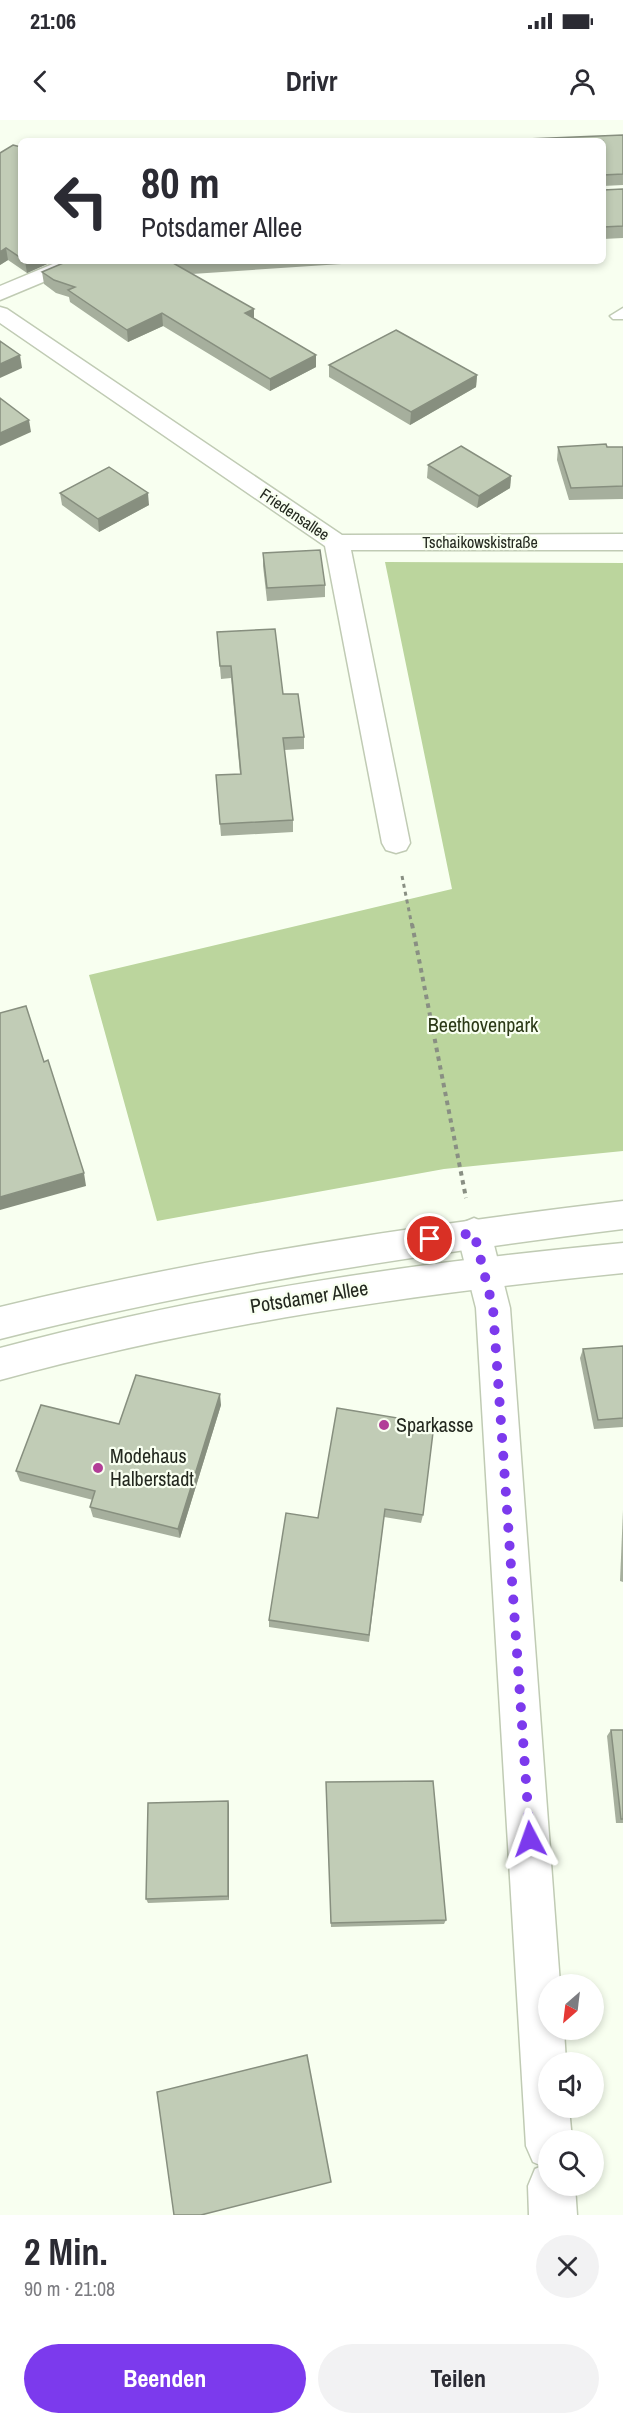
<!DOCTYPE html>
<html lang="de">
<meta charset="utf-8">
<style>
:root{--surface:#fff;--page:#f2f2f3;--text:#2b2b33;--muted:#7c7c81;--accent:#7c3aed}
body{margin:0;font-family:"Archivo Narrow",sans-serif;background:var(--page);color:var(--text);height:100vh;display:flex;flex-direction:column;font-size:22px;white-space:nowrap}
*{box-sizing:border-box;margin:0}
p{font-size:20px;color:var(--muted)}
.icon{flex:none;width:33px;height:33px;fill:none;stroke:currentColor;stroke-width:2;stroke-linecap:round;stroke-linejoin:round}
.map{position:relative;height:2095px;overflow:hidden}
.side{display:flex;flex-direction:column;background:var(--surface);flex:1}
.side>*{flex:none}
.guide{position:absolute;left:18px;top:18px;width:588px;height:126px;border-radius:9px;box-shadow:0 3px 9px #0003;background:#fff;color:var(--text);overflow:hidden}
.needle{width:39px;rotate:208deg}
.buttons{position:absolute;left:538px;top:1854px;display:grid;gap:12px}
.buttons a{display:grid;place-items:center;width:66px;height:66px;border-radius:50%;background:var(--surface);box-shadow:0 3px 9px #0003;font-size:30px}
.pin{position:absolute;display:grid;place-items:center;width:51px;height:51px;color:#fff;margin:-26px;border:3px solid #fff;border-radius:50%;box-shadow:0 2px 6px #0007}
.me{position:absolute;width:66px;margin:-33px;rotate:356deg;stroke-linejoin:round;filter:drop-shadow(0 0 4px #0008)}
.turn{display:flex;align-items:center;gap:21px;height:126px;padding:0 24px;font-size:27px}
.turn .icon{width:78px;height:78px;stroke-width:2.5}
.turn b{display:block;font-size:42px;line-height:51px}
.round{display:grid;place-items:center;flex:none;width:63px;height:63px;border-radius:32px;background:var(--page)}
.headline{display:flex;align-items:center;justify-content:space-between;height:102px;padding:0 24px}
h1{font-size:36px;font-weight:700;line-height:45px}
.cta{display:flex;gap:12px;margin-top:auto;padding:12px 24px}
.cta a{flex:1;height:69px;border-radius:36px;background:var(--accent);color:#fff;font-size:24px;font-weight:700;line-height:69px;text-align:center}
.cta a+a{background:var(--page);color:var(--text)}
.status{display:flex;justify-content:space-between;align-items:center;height:42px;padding:0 30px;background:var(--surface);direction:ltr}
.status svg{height:16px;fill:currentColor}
header{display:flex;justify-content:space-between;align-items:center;height:78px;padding:0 24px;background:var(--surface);font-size:27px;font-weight:700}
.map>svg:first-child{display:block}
</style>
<div class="status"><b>21:06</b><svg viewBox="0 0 49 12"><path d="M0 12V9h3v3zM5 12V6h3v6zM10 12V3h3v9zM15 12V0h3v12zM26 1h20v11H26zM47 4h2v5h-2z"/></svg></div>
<header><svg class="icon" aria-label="back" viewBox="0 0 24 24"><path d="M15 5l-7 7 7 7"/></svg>Drivr<svg class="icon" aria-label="person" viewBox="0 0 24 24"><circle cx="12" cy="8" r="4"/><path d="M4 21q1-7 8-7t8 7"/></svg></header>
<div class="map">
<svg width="623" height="2095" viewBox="0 0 623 2095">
<rect width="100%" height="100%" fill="#f8fff0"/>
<!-- green -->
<path fill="#bbd59d" d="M385,442l238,1v588l-179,18 -287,52 -68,-246 363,-86z"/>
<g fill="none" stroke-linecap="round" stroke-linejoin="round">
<!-- service casing -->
<g stroke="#c0cbb4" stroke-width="3">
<path id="service" d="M623,188v11h-10l-3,-3z"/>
</g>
<!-- minor casing -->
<g stroke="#c0cbb4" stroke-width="3">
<g id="minor">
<path d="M60,141h27l-3,4 -84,35v-14z"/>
<path d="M0,187l7,2 335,226 281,-1v16h-272l59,293 -4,7 -10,3 -10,-3 -4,-7 -57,-297 -325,-223z"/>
<path d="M474,1098l12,5 5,10 19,75 50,676h-11v46h15l2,32h-17v46h20l3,32h-23v46h26l2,29h-48l-1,-29 7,-17 7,-3 -9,-4 -7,-16 -50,-838 -19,-75 5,-10z"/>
</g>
</g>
<!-- tertiary casing -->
<g stroke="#c0cbb4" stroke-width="3">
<g id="tertiary">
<path d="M623,1081v28c-210,26 -418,58 -623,110v-32c205,-50 413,-81 623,-106z"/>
<path d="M623,1123v30c-211,21 -418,51 -623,107v-32c205,-55 412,-85 623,-105z"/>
</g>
</g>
<!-- path-far1 -->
<path stroke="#898f83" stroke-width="3" stroke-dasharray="4 4" stroke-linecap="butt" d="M402,756l10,50"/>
<!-- path -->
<path stroke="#898f83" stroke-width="4" stroke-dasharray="4.5 4.5" stroke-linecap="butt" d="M412,804l54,274"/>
<!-- service -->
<use href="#service" fill="#fff" fill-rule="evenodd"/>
<!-- minor -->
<use href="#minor" fill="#fff" fill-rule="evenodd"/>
<!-- tertiary -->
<use href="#tertiary" fill="#fff" fill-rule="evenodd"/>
</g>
<!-- wall -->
<g fill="#a6af9d">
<path d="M623,15v50l-20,1v4l20,-1v49l-20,1v-98z"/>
<path d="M21,27v114h33l-27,12 -19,-13 -8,5z"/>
<path d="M68,141h304v1l-180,12 62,35v9l62,49 -46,24 -107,-65 -35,16 -58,-40 -1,-5 -13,-4 -12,-9 -2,-12z"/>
<path d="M329,245l148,10 -1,12 -66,38 -81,-48z"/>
<path d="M558,327h65v52l-54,1 -12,-40z"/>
<path d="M428,345l83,11 -1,12 -33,20 -50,-30z"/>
<path d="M60,373l89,12 -50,27 -37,-27z"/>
<path d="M263,433l62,32v12l-58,4 -4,-35z"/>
<path d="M218,524l65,50 21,43v12l-20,1 9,70v12l-72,4 -5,-61 24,-1 -9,-96 -10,1z"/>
<path d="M623,1226v81l-29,2 -14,-71 3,-9z"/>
<path d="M221,1285l-41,133 -87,-21 -3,-10 3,-7 -73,-19 -4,-10 103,-47z"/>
<path d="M337,1288l86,107 -2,8 -37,-6 -15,125 -100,-15v-7l49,-102z"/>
<path d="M623,1390v72l-3,-1z"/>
<path d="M611,1610h12v93h-7l-9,-87z"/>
<path d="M326,1662l120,138 -2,4 -113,3z"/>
<path d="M228,1681l1,5v94l-81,3 -2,-4z"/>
</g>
<!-- shaded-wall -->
<g fill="#878f7f">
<path d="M6,128l2,12 -8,5v-13z"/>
<path d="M25,141h29l-27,12z"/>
<path d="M254,189v12l-9,-8z"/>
<path d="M162,193l1,13 -35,16 -1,-12z"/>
<path d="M20,235l2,13 -22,10v-14z"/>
<path d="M316,235v12l-46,24v-12z"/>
<path d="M477,255l-1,12 -66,38 1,-13z"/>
<path d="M29,300l2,12 -31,14v-13z"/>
<path d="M511,356l-1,12 -33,20 2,-12z"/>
<path d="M148,373l1,12 -50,27 -1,-13z"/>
<path d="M84,1053l2,13 -86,24v-13z"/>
<path d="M220,1274l1,11 -41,133 -2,-9z"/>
<path d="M228,1681l1,5v94l-1,-4z"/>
</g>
<!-- building -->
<g fill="#c1ccb6" stroke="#878f7f" stroke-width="1.5">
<path d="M623,15v39l-20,1v15l20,-1v37l-20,1v-86h-122z"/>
<path d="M13,25l8,2v111l-15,-10 -6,4v-99z"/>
<path d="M68,141h129l-24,2 81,46 -9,4 71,42 -46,24 -108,-66 -35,17 -59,-40 7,-3 -21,-7 -12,-8z"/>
<path d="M396,210l81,45 -66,37 -82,-47z"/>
<path d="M0,221l20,14 -20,9z"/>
<path d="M0,278l29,22 -29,13z"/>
<path d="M606,324l1,3h16v39l-52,2 -13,-41z"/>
<path d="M461,326l50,30 -32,20 -51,-31z"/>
<path d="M109,347l39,26 -50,26 -38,-26z"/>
<path d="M320,430l5,35 -58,3 -4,-35z"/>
<path d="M275,509l8,65h15l6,43 -21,1 10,82 -73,4 -4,-49 25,-1 -10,-108h-11l-3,-34z"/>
<path d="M26,886l18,56 4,-2 36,113 -84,24v-184z"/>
<path d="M623,1226v72l-25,2 -15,-71z"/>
<path d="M136,1255l84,19 -42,135 -88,-22 5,-16 -79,-20 25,-66 78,19z"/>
<path d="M337,1288l97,16 -11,91 -38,-6 -16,126 -100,-15 17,-107 32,5z"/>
<path d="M611,1610h12v89h-2z"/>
<path d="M433,1661l13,139 -115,3 -5,-141z"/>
<path d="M228,1681v95l-82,3 2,-96z"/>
<path d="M307,1935l24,127 -130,33h-27l-17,-123z"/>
</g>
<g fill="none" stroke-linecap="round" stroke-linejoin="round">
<!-- route -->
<path stroke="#7c3aed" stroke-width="10" stroke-dasharray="0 18" d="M430,1119l44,-6 19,75 37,531"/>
</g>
<!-- markers -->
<g fill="#b23e97" stroke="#f8fff0" stroke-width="2">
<circle cx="384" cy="1305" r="6"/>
<circle cx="98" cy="1348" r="6"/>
</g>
<g text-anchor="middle" stroke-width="4.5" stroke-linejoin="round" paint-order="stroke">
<!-- far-street labels -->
<g font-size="16" fill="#23281f" stroke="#f8fff0">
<text transform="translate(295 394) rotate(34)" y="6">Friedensallee</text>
<text x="480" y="428">Tschaikowskistraße</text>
</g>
<!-- park labels -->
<g font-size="20" fill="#2b3916" stroke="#f8fff0">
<text x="483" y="912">Beethovenpark</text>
</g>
<!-- street labels -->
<g font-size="20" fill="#23281f" stroke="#f8fff0">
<text transform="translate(309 1177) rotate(-9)" y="7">Potsdamer Allee</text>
</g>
<!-- poi labels -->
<g font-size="20" fill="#23281f" stroke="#f8fff0" text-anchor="start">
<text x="396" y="1312">Sparkasse</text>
<text x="110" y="1343">Modehaus<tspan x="110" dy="23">Halberstadt</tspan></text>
</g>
</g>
</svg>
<div class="buttons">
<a><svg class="needle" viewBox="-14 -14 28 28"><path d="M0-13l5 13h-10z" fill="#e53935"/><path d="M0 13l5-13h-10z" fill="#7c7c81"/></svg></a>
<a><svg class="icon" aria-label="sound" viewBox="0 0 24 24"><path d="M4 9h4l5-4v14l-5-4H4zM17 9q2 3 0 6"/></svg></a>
<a><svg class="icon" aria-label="search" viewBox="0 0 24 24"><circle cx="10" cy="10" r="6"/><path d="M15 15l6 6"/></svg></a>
</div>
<div class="pin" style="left:430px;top:1119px;background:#d93025"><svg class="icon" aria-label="arrive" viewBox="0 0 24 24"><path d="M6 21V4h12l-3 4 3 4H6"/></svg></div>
<svg class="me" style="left:530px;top:1719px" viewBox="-20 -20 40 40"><path d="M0-17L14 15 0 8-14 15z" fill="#7c3aed" stroke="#fff" stroke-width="4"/></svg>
<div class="guide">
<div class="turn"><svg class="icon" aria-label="left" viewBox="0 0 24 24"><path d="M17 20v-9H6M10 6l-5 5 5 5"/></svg><div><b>80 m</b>Potsdamer Allee</div></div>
</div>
</div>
<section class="side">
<div class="headline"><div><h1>2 Min.</h1><p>90 m · 21:08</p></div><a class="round"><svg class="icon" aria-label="close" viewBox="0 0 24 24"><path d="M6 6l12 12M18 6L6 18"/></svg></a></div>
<div class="cta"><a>Beenden</a><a>Teilen</a></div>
</section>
